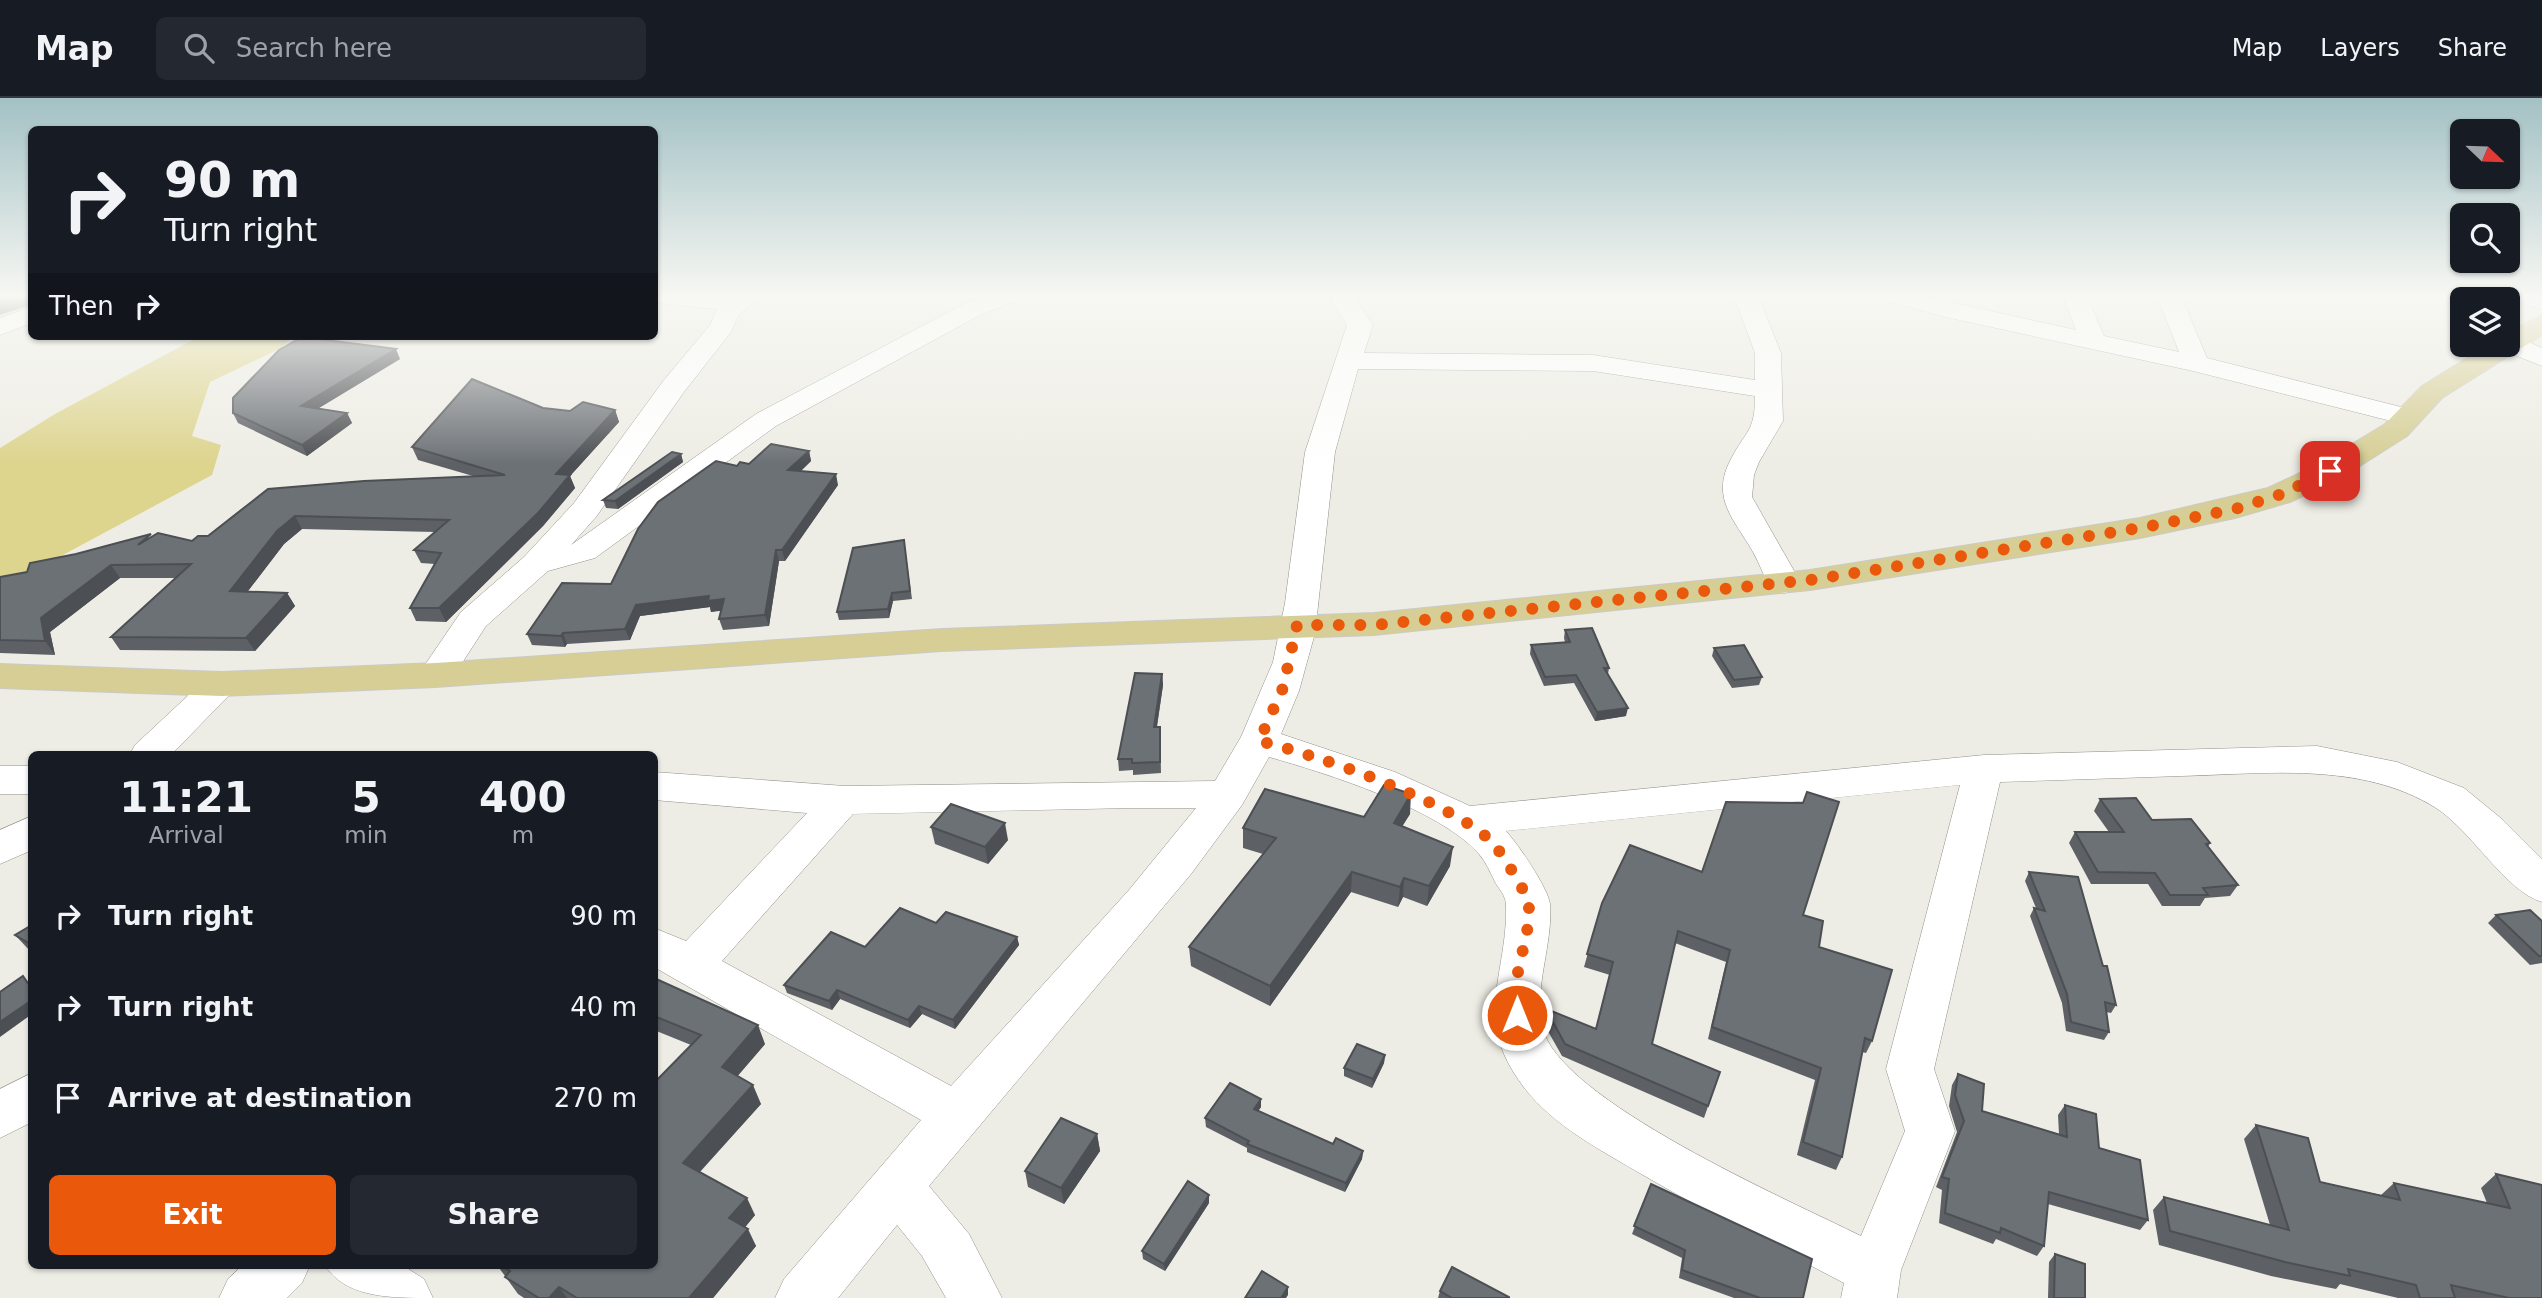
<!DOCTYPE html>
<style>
:root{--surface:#171b24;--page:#242831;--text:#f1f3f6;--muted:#9ea1a6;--line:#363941;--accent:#ea580c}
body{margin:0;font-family:"DejaVu Sans",sans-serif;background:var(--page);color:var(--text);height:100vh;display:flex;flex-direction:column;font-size:26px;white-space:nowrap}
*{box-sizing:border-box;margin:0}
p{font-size:23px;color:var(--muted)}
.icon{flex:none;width:38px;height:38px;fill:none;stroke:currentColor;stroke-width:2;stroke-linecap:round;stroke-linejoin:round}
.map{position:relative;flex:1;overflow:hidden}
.details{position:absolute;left:28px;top:653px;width:630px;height:518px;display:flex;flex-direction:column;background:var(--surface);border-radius:10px;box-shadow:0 2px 5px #0004}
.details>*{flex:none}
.banner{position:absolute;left:28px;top:28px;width:630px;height:214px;border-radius:10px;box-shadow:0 2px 5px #0004;background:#171b24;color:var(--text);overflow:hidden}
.needle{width:46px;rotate:113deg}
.buttons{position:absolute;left:2450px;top:21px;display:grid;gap:14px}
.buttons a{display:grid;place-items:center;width:70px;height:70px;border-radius:10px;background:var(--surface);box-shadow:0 2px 5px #0004;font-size:35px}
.pin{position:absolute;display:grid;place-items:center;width:60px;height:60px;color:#fff;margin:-30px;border-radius:14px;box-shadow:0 4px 10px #0006}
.me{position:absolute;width:77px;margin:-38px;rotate:0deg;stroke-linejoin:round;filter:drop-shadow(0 0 5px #0008)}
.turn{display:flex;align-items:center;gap:24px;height:147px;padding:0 21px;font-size:32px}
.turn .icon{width:91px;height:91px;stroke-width:2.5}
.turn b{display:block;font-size:49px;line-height:60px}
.then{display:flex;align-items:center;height:66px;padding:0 21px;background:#0003;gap:14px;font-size:26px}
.eta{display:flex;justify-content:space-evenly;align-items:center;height:119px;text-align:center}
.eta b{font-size:42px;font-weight:600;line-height:49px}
.cta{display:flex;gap:14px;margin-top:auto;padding:14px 21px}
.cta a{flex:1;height:80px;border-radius:10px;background:var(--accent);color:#fff;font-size:28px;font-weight:600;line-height:80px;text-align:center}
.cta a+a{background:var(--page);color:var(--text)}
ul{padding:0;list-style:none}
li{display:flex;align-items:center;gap:21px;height:91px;padding:0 21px}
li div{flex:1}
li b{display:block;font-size:26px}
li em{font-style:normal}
header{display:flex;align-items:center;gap:42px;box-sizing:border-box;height:98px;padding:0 35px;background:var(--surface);border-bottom:2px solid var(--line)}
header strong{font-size:33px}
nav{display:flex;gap:38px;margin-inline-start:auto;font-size:24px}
.search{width:490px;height:63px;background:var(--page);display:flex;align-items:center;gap:18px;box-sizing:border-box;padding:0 24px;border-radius:10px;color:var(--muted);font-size:26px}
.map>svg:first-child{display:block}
</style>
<header>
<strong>Map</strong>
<div class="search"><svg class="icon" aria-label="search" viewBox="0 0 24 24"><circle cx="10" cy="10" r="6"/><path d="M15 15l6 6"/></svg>Search here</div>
<nav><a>Map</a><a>Layers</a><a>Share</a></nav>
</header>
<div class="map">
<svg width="2542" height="1200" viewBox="0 0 2542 1200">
<rect width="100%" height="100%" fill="#eeede5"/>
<!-- water -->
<path fill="#ddd48d" d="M200,238h93l-12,12 -71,34 -18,54 29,9 -9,30 -179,96 -33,6v-129l55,-34z"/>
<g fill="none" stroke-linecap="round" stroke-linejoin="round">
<!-- minor casing -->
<g stroke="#91908a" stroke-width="1">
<g id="minor">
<path d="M654,198h105l-21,20 -7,16 -47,60 -88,125 -25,28 185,-131 206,-109 23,-9h34l-3,5 -36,14 -204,111 -181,132 -47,13 -62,55 -37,57 -13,4 -13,-4 -5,-8 43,-63 63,-55 50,-54 90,-123 46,-55 7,-16 -60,-6z"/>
<path d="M1329,198h24l20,29 -9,28 229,2 162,25v-27l-21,-57h24l23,57 2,68 -24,41 -5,13 -2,22 49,86 -5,7 -12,3 -12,-3c-8,-12 -12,-26 -19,-38 -19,-33 -43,-54 -22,-93 15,-29 24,-27 24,-63l-162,-25 -235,-2 -23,83 -20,181 -16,58 -18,43 114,38 75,34 514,-51 333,-9 80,16 67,26 39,32 39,39v43c-37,-11 -70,-71 -106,-94 -75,-47 -171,-34 -255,-32 -60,2 -120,4 -181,6l-66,287 21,62 -54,139 -4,28h-56l3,-15c-67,-35 -135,-70 -201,-108 -44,-26 -96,-52 -125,-96 -44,-63 -10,-108 -12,-174 0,-9 -7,-16 -11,-23 -5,-10 -9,-20 -16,-28 -39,-45 -153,-81 -210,-97l-27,48 -51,69 -262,312 40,48 33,64h-56l-24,-42 -25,-31 -59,73h-63l9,-19 137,-159 -267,-153v-39l32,13 121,-128 -153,-13v-28l191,14 370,-5 26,-44 32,-75 12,-59 20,-151 42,-127zM1960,687l-74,284 19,62 -44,105c-68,-34 -305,-137 -319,-210 -8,-41 11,-81 8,-122 -2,-16 -32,-60 -44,-73zM1132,710h64l-67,82 -178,196 -229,-125 131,-147z"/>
<path d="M1883,198h40l153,34 -13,-34h24l17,40 75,16 -22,-56h24l26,62 210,53 4,6 -4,6 -10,2 -214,-54 -243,-53 -64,-17z"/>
<path d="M2511,198h31v13l-28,-8z"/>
<path d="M32,209v16l-32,12v-17z"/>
<path d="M2508,239l12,1 22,10v18l-40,-16 -3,-5h9z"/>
<path d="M222,574l13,4 5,8 -68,70h-42l5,-9 74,-69z"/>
<rect x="0" y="668" width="32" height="28"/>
<path d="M32,718v34l-32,14v-34z"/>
<path d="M32,975v49l-32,16v-49z"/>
<path d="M243,1167h67l-8,18 -15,15h-68l9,-19z"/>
<path d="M325,1167h77l22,14 9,19c-43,0 -88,0 -108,-33z"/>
</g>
</g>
<!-- major casing -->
<g stroke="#cacac9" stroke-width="2">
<path id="major" d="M2542,217v20l-100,63 -35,38 -66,42 -51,24 -55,16 -95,20 -330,52 -436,45 -432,16 -506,36 -214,9 -222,-8v-24l222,8 214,-9 506,-34 432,-16 436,-43 330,-52 128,-30 51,-24 66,-40 37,-38 66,-41h20v-12z"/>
</g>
<!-- minor -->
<use href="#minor" fill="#fff" fill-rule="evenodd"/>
<!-- major -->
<use href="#major" fill="#d6ce95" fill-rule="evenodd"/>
</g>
<!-- wall -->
<g fill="#5d6165">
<path d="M400,261l-82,49 29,5 5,10 -45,33 -69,-33 -5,-10z"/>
<path d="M543,310l27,3 45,-1 4,12 -49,54 5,12 -32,38 -97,96 -30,-1 -6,-13 25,-44 -14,-1 -7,-13 21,-18 -133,-3 -18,15 -36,47 39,2 8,13 -40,45 -135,-1 -9,-13 65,-59h-56l-70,54 5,23 -55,-2v-76l27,-5 49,-18 77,-17 39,4 16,-5 60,-47 205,-13 -55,-16 -6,-13z"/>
<path d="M809,353l2,10 -10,10 37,14 -53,76h-6l-10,65 -46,4 -4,-11 2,-9 -10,2 -1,-5 -70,9 -10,24 -63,4 -2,3 -33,-2 -5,-11 84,-50 126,-118z"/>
<path d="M681,356l2,8 -65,47 -12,-1 -3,-8z"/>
<path d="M904,442l8,59 -19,2 -4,17 -50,2 -2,-8z"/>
<path d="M1565,532l44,38 -1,6 18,42 -31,5 -21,-38 -30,3 -14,-32 1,-9 34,-3 -1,-4z"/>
<path d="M1714,550l48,29 -3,8 -27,3 -20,-32z"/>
<path d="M1162,576l1,11 -6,42h3l1,46 -28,2v-5l-14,1 -1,-12z"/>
<path d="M2100,701l110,44 -2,4 30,38 -8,11 -25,2 -5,8h-38l-14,-22h-57l-22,-41 6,-11h34l-15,-21z"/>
<path d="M1410,716l-8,12 48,40 -23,40 -24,-9 -5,10 -47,-15 -81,114 -79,-40 -2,-19 74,-93 -20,-6v-20l121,-11z"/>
<path d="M931,729l77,13 -20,24 -53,-20z"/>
<path d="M2029,774l74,94 13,39 -5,8 -5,-1 3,20 -5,8 -38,-9 -4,-28 -32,-87 4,-8h2l-11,-27z"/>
<path d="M1602,805l201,12 16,32 53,94 -6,12 -4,-1 -20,105 -6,13 -39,-15 18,-75 -107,-41 18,-77 -51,-19 -23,101 68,28 -16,46 -142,-62 -17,-30 3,-13 48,16 14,-54 -26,-8z"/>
<path d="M2496,817l46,6v42l-12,2 -42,-42z"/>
<path d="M936,825l81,14 2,8 -64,84 -33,-15 -12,14 -70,-29 -8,11 -45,-17 -3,-8 81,-38z"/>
<path d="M32,827v28l-17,-18z"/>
<path d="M654,880l111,66 -28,32 24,28 -61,68 55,43 -10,12 11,19 -43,52h-189l-6,-4 -21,-29h157l37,-220 -37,-15z"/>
<path d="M1385,957l-1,8 -12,25 -28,-12v-8z"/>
<path d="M1958,976l24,37 77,23 -1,-19 7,-10 34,43 49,72 -8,10 -92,-26 -4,42 -7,10 -41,-17 -3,5 -54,-21 3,-33 -6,-3 21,-55 -8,-26 3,-21z"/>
<path d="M1261,1009l-3,4 75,33 30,7 -1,8 -17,33 -98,-40v-4l-41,-21 -1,-9z"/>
<path d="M2256,1027l64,57 61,13 13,-12 93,20 -6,-15 15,-14 46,11v113h-144l-58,-14 -4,5 -65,-13 -112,-31 -6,-35 11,-13 106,28 -26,-86z"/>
<path d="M1097,1036l3,17 -36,53 -36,-17 -3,-16z"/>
<path d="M1651,1086l152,114h-69l-55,-20 3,-20 -50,-24z"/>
<path d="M1209,1105l-44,68 -22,-12 -1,-8z"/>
<path d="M2055,1156l30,44h-37l1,-36z"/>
<path d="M1440,1193l69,7h-71z"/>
</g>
<!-- shaded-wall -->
<g fill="#4c4f53">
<path d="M26,198l6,5v5l-1,-1 -31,10v-11z"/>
<path d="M396,251l4,10 -94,57 -5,-10z"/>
<path d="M615,312l4,12 -49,54 5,12 -32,38 -97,96 -7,-14 117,-134z"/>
<path d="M347,315l5,10 -45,33 -5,-11z"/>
<path d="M809,353l2,10 -20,19 -3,-10z"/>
<path d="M681,356l2,8 -65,47 -3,-8z"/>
<path d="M836,376l2,11 -53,76 -3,-11z"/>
<path d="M295,418l7,13 -18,15 -46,60 -8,-13 47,-60z"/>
<path d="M776,452l3,11 -10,65 -4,-11z"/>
<path d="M111,467l9,13 -70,54 5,23 -10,-14 -4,-23z"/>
<path d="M287,495l8,13 -40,45 -9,-13z"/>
<path d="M892,495l1,8 -4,17 -1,-9z"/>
<path d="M709,498l15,3 3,11 -16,2 -1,-5 -70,9 -10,24 -5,-11 11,-24z"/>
<path d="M563,535l4,11 -2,3 -4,-11z"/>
<path d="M1162,576l1,11 -8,53 -1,-11z"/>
<path d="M1628,610l-2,8 -31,5 2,-9z"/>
<path d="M1411,696l-1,20 -18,29 2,-20z"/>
<path d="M1005,725l3,17 -20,24 -3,-17z"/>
<path d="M1453,749l-3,19 -23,40 2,-20z"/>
<path d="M1352,774l-1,20 -81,114v-20z"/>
<path d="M1404,780l-1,19 -5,10 2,-20z"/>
<path d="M1017,839l2,8 -64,84 -2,-9z"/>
<path d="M837,892l3,9 -8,11 -3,-9z"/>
<path d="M32,902v14l-32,23v-15z"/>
<path d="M919,908l3,8 -12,14 -2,-8z"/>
<path d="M758,927l7,19 -35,41 -8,-18z"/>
<path d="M1385,957l-1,8 -12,25 1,-9z"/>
<path d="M753,987l8,19 -69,76 -9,-17z"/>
<path d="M1261,1001v8l-7,10v-8z"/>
<path d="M1097,1036l3,17 -36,53 -3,-16z"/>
<path d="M1363,1053l-1,8 -17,33 1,-9z"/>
<path d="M1209,1097v8l-44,68 -1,-7z"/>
<path d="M747,1100l8,17 -17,21 -9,-18z"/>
<path d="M748,1131l8,17 -43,52h-24z"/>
<path d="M559,1189l8,11h-18z"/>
<path d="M1288,1189v8l-2,3h-5z"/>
</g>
<!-- building -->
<g fill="#6c7176" stroke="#4c4f53" stroke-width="2">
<path d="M0,198h24l-24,8z"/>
<path d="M26,198h6v5l-3,1z"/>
<path d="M302,239l94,12 -95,57 46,7 -45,32 -69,-32v-15l46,-48z"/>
<path d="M472,281l71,29 27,3 13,-9 32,8 -59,64 14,1 -32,38 -99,95h-29l31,-55 -27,-3 35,-30 -154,-4 -18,15 -47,60 57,2 -41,45 -135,-1 80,-73 -80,1 -70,53 4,23 -45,-1v-63l27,-5 3,-9 46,-9 75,-20 -13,11 20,-12 34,8 6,-5h10l60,-47 96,-8 141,-6 -93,-28z"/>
<path d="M771,346l38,7 -21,19 48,4 -54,76h-6l-11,65 -46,4 5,-20 -16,2 1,-5 -73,9 -11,24 -62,4 -2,3 -34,-2 35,-51 49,1 27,-55 20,-27 58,-41 21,5 3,-4 9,2z"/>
<path d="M672,354l9,2 -66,47 -12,-1z"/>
<path d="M904,442l6,51 -18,2 -4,16 -51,3 16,-64z"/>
<path d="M1592,530l17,40h-5l24,40 -31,4 -21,-37 -31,2 -14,-32 39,-3 -5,-12z"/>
<path d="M1744,547l18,32 -28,3 -20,-32z"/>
<path d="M1135,575l27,1 -8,53h6v35l-28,1v-4h-14z"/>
<path d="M1384,687l27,9 -17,29 59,24 -24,39 -25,-8 -4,9 -48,-15 -82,114 -81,-39 87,-109 -33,-10 22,-39 99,28z"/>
<path d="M1807,694l32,10 -36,113 20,6 -4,26 73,23 -20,71 -7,-3 -23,119 -39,-15 18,-74 -109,-41 18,-77 -52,-19 -26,113 68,28 -12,34 -143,-62 -17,-31 1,-3 47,19 17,-67 -26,-8 15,-51 28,-58 72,27 24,-70 77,1z"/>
<path d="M2136,700l16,22 39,-1 19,24 -4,1 32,41 -35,3 5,7h-38l-15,-22 -57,-1 -23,-40h49l-24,-33z"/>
<path d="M951,706l54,19 -20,24 -54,-20z"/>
<path d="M2029,774l49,5 25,89h4l9,39 -11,-3 4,30 -38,-10 -4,-28 -33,-86 11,3z"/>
<path d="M900,810l36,15 10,-11 71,25 -64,83 -34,-14 -11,14 -71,-30 -8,11 -45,-16 47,-53 34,15z"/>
<path d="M2530,812l12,11v35h-3l-43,-41z"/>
<path d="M32,827v20l-17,-10z"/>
<path d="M23,878l9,13v11l-32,22v-30z"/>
<path d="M654,880l104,47 -36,42 31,18 -70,78 64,35 -18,20 19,11 -59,69h-112l-18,-11 -10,11h-10l-34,-21 5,-6 -10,-6h154v-182l47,-48 -47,-19z"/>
<path d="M1357,946l28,11 -12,24 -29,-11z"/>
<path d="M1958,976l26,10 -2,27 85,26 -2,-32 31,9 3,34 41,12 8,60 -99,-28 -5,54 -43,-18 -1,5 -55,-20 4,-34 -7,-2 22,-56 -9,-26z"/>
<path d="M1230,985l31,16 -7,10 79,35 3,-6 27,13 -17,32 -99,-39 2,-3 -44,-23z"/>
<path d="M1061,1020l36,16 -36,54 -36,-17z"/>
<path d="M2256,1027l52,13 12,44 80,18 -6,-17 116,25 -14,-34 46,11v113h-33l-58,-13 4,13h-35l-4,-13 -68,-16 2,7 -65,-14 -115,-31 -6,-34 125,33z"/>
<path d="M1188,1083l21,14 -45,69 -22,-13z"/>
<path d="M1651,1086l161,75 -9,39h-43l-78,-28 3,-20 -51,-24z"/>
<path d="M2055,1156l30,10v34h-31z"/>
<path d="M1452,1169l57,30v1h-57l-12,-7z"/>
<path d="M1262,1173l26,16 -7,11h-36z"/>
</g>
<!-- sky -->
<linearGradient id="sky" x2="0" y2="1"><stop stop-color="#a3c1c4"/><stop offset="0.54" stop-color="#f7f7f3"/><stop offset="1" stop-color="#f7f7f3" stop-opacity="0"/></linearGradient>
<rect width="2542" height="366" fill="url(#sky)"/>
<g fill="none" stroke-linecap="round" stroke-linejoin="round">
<!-- route -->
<path stroke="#ea580c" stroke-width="12" stroke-dasharray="0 21.6" d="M1517,917c0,-14 -2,-29 1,-43 3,-19 16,-55 9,-74 -5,-12 -28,-50 -37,-58 -46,-41 -170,-84 -231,-99l24,-53 14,-63h77l436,-45 330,-52 95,-19 44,-14 51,-24"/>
</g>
</svg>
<div class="buttons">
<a><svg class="needle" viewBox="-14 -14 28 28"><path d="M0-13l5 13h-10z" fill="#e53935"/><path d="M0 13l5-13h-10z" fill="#9ea1a6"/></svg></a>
<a><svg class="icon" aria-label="search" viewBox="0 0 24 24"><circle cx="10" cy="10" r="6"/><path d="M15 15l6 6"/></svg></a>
<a><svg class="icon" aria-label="layers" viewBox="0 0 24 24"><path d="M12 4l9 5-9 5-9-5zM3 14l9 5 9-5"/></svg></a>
</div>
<div class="pin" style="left:2330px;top:373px;background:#d93025"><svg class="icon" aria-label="arrive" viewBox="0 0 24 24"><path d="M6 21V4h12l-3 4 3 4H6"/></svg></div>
<svg class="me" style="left:1517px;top:917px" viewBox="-20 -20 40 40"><circle r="17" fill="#ea580c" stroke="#fff" stroke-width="3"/><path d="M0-11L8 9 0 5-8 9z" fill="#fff"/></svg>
<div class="banner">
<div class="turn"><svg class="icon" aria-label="right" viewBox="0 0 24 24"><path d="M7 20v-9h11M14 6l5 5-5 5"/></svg><div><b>90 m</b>Turn right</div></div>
<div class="then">Then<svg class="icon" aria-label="right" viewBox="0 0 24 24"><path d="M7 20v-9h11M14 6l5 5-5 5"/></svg></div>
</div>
<section class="details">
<div class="eta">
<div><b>11:21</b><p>Arrival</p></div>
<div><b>5</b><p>min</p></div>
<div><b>400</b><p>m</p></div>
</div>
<ul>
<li><svg class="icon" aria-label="right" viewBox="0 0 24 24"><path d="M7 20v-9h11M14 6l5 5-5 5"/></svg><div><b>Turn right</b></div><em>90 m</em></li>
<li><svg class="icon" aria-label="right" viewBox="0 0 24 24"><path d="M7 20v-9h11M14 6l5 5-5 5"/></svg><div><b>Turn right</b></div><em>40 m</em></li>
<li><svg class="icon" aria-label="arrive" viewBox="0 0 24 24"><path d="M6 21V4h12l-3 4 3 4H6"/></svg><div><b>Arrive at destination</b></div><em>270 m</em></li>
</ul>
<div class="cta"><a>Exit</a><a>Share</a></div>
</section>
</div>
